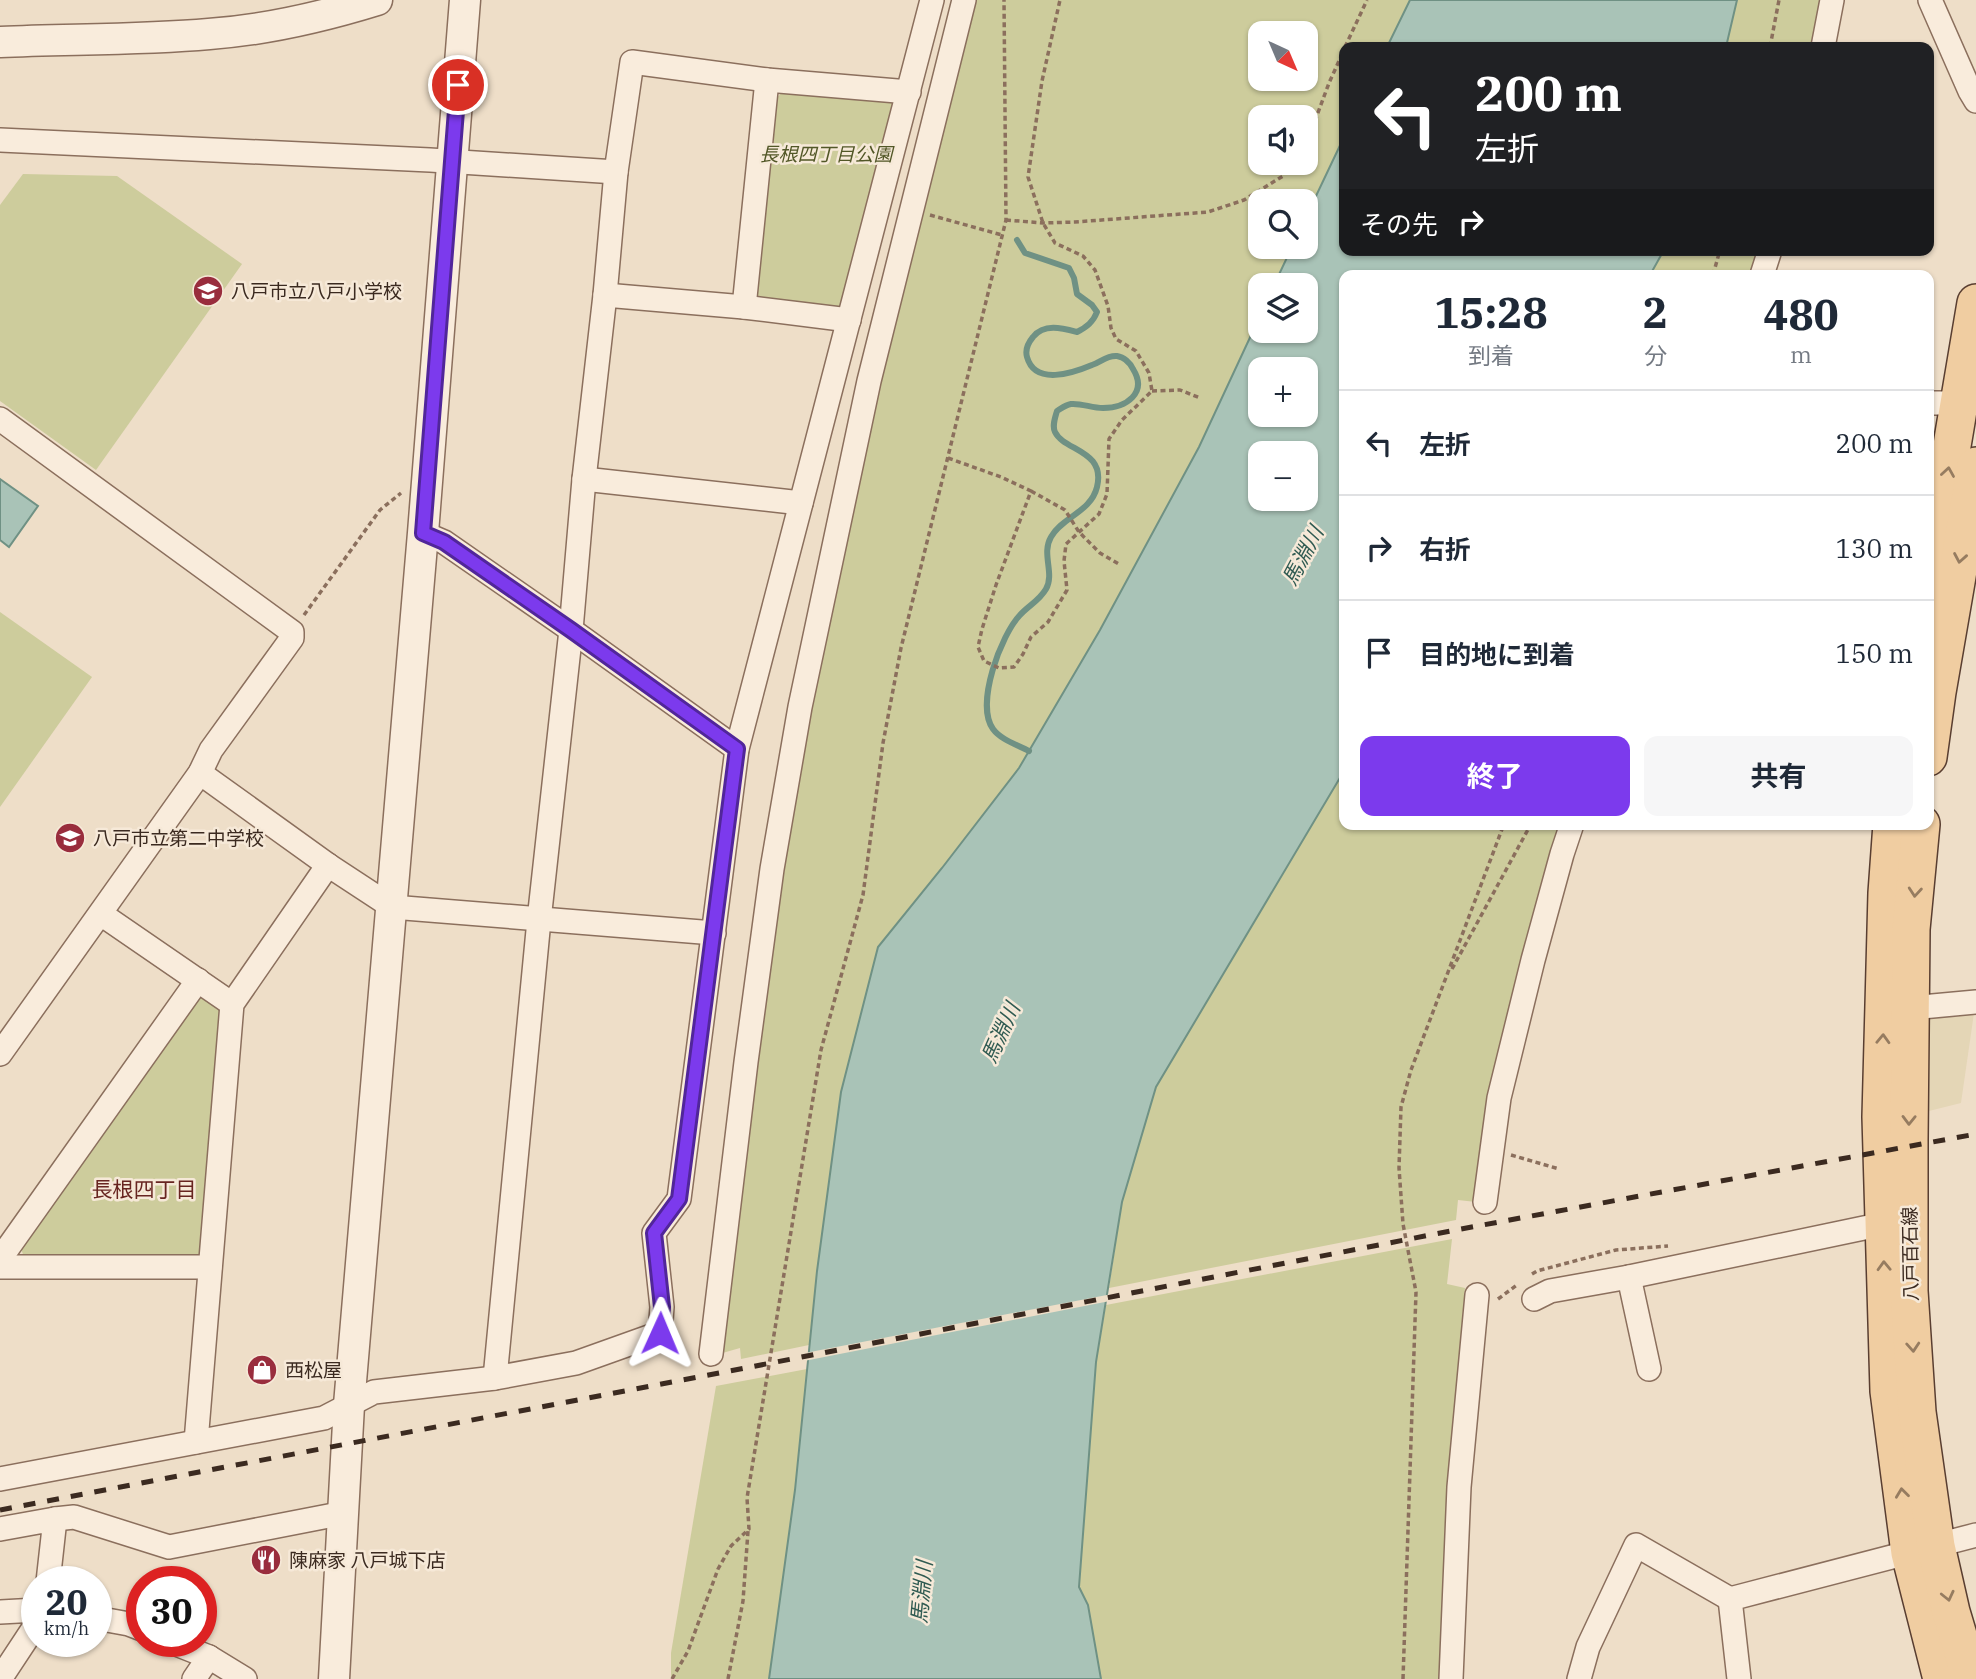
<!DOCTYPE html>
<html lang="ja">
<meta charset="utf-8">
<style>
:root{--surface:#fff;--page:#f6f6f7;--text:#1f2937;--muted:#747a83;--line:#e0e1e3;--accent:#7c3aed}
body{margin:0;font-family:"IBM Plex Serif","Noto Sans JP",serif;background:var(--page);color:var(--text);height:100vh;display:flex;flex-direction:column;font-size:26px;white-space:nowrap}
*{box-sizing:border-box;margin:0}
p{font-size:23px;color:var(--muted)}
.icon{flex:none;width:38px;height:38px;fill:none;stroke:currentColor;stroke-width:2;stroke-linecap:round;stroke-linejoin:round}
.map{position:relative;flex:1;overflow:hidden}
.panel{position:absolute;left:1339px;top:270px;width:595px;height:560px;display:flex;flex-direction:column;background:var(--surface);border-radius:14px;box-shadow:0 2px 5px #0004}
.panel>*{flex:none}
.guide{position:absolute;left:1339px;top:42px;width:595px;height:214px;border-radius:14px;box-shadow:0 2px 5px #0004;background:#202124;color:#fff;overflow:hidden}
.needle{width:46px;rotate:136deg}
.buttons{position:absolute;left:1248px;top:21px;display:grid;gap:14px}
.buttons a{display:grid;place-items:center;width:70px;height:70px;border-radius:14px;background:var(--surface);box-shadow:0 2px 5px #0004;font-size:35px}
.speed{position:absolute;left:21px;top:1566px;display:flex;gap:14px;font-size:35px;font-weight:700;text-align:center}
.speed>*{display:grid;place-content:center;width:91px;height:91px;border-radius:50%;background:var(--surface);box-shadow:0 2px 5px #0004;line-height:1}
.speed small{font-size:18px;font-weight:400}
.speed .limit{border:10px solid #d22;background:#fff;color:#111}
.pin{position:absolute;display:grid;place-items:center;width:60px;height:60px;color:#fff;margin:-30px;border:4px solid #fff;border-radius:50%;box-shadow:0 2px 7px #0007}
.me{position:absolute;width:77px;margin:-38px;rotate:1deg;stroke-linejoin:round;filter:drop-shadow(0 0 5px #0008)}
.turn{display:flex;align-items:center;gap:24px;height:147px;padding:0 21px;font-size:32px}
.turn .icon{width:91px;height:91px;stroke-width:2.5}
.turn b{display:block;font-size:49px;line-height:60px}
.then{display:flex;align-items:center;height:66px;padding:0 21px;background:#0003;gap:14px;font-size:26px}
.eta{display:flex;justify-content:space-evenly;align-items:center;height:119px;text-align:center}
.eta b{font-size:42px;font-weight:700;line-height:49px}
.button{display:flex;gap:14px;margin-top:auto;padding:14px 21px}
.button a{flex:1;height:80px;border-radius:14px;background:var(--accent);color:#fff;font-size:28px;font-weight:700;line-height:80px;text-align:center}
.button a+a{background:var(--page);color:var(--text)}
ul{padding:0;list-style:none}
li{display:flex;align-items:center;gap:21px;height:105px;padding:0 21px;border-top:2px solid var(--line)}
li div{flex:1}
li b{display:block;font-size:26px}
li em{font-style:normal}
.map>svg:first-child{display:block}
</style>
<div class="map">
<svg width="1976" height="1679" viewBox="0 0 1976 1679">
<rect width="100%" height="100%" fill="#eedec8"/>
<!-- farmland -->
<path fill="#e4d6b6" d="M1969,1010l5,3 -13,90 -32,8 -1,-93z"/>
<!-- green -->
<g fill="#cdcc9c" fill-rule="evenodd">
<path d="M975,0h435l-23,47h-43v90l-38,80v-16h-46v46h32l-18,38h-14v31l-60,131 -100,184 -81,137 -77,100 -64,79 -61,324 -8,74 -68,14 -1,-11 -21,6 28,-248 52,-341 78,-376zM1260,33h46v46h-46zM1260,117h46v46h-46z"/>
<path d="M1737,0h85l-9,47h-87z"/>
<path d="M783,91l109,12 4,8 -49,193 -9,8 -77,-10 -6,-10 20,-192z"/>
<path d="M23,174l94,2 125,88 -146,206 -96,-69v-196z"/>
<path d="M1664,250h96l-8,25h-102z"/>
<path d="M0,612l92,65 -92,130z"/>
<path d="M1344,771v53h218l-86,378 -18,-2 -2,20 -347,68 13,-86 34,-115z"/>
<path d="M208,996l10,8 5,10 -18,238 -6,6h-175l-3,-10 176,-249z"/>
<path d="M1452,1239l-5,45 18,4 -17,197 -6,194h-341l-13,-74 -9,-18 17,-225 10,-57z"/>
<path d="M807,1369l-12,121 -26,189h-98v-26l45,-267z"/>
</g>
<!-- water -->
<g fill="#a9c3b7" stroke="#6f9184" stroke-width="2" fill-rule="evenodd">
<path d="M1410,0h327l-11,47h-339z"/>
<path d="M1344,137v113h320l-14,25h-306v496l-188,316 -34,115 -26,160 -17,225 9,18 13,74h-332l26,-189 22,-219 24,-179 37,-145 64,-79 77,-100 81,-138 99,-183 61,-131v15h46v-46h-32l18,-38h14v-30zM1260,369h46v46h-46zM1260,453h46v46h-46z"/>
<path d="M0,479l38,27 -29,41 -9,-7z"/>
</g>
<!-- pier -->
<path fill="#eedec8" d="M1112,1294l-2,7 -306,60 1,-8z"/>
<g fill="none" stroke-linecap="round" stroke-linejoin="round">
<!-- stream -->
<path stroke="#6f9184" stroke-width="6" d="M1017,240l8,13 44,15 5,10 3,16 15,11 5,7c-4,10 -10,15 -20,20 -15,-4 -33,-9 -44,5 -5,6 -8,13 -6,20 8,29 46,16 65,8 9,-3 15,-10 25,-9 7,1 13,7 16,13 15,24 -7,39 -30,39 -11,0 -22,-5 -32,-4 -6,1 -9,4 -14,7 -2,7 -5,15 -2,21 9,19 51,18 42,55 -6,25 -35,30 -46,50 -10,17 4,36 -5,52 -7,12 -17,16 -26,26 -19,20 -45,89 -27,114 8,11 25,16 36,22"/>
<!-- minor casing -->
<g stroke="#8b6f5d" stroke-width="26">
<g id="minor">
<path d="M1930,0l40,91 6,10"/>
<path d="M1823,47l9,-47"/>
<path d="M0,140l430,20 186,12"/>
<path d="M1762,275l8,-25"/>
<path d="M605,295l139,12 105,13"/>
<path d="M744,307l23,-227"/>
<path d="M1928,403h31"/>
<path d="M0,419l292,213v6l-81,112 -11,23 -200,281"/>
<path d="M584,479l217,24"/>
<path d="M423,533l21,9 127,88 166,119"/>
<path d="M200,773l128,92 64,42 322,26"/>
<path d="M101,914l131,90"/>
<path d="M1911,1008l65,-6"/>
<path d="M1485,1202l14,-104 34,-138 29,-106 10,-30"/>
<path d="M0,1259l198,-279"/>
<path d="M0,1267h210"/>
<path d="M1629,1277l20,92"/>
<path d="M1534,1299l16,-8 79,-14 254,-53"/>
<path d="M711,1354l35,-292 26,-193 28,-162 69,-326 95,-381"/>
<path d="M495,1378l44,-458 32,-290 13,-151 21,-184 11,-123 16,-110 135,18 142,12"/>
<path d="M196,1442l36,-438 96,-139"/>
<path d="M0,1479l324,-61 50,-26 121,-14 81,-15 84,-30 2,-26 -8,-74 25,-34 58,-450 195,-749"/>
<path d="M55,1519l19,-2 95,30 175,-34"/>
<path d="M0,1529l55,-10 -7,63"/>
<path d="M0,1612l37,-2"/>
<path d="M96,1618l33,6 13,5"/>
<path d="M171,1642l38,15 36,22"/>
<path d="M0,1679l37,-56"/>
<path d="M194,1679l15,-22"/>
<path d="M1451,1679l8,-192 18,-192"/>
<path d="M1579,1679l9,-32 48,-102 94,54"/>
<path d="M1739,1679l-9,-80 246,-64"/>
</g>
</g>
<!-- tertiary casing -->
<g stroke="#8b6f5d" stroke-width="33">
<g id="tertiary">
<path d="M0,42c69,-3 140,-2 209,-8 57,-4 113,-17 168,-34"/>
<path d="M334,1679l15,-274 74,-872 42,-533"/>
</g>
</g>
<!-- primary casing -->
<g stroke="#593e31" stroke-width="40">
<g id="primary">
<path d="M1928,588l48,-285"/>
<path d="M1928,757l9,-65 39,-226"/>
<path d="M1892,824l-5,69 -6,224 8,274 21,162 32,126"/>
<path d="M1921,824l-10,105 -2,211v151l8,121 19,134 15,66 20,67"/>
</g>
</g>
<!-- path -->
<g stroke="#8b6f5d" stroke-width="3.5" stroke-dasharray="5 3.5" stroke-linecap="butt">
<path d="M1345,47l22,-47"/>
<path d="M1770,47l9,-47"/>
<path d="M1306,145l23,-62 15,-33"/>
<path d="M930,215l72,20"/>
<path d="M1006,220l37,3 32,-1 133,-10 36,-12 39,-24 10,-13"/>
<path d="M1713,275l7,-25"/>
<path d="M1152,391l28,-1 20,8"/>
<path d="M948,458l53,19 30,14 -35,94 -14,44 -4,18 6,14 15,7 15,-1 9,-13 8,-17 17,-15 19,-32 -3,-29 2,-17 33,-30 8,-20 2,-55 13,-19 30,-29 -3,-18 -13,-22 -20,-12 -5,-11 -3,-22 -13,-36 -12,-14 -28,-13 -12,-20 -15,-46 14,-96 18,-81"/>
<path d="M1031,491l34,19 14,22 21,21 19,11"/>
<path d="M304,615l76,-105 21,-17"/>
<path d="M1452,969l79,-145"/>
<path d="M1511,1155l48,14"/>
<path d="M1532,1274l5,-3 79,-21 52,-4"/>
<path d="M1498,1299l19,-14"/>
<path d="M672,1679l16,-28 30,-82 13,-23 18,-17 -2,-31 74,-448 42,-155 20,-152 18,-95 105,-428 -2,-220"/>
<path d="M728,1679l15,-78 5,-70"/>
<path d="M1403,1679l13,-387 -13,-68 -4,-56 2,-61 10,-37 93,-246"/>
</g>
<!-- minor -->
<use href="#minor" stroke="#f9ecdc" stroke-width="23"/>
<!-- tertiary -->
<use href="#tertiary" stroke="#f9ecdc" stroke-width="30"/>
<!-- primary -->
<use href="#primary" stroke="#f0cda1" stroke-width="37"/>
<!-- rail -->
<path stroke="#3b2a20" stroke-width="5" stroke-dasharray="12 12" stroke-linecap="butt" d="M0,1510l740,-141 721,-140 515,-95"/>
</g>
<!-- one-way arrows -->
<defs><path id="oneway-chevron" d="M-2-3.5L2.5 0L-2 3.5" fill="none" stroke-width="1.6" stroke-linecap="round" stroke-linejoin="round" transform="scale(1.75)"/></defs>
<g stroke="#967c60">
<use href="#oneway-chevron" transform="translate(1948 472) rotate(-81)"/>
<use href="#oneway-chevron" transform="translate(1960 558) rotate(100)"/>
<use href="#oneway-chevron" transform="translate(1915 892) rotate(95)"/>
<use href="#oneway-chevron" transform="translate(1883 1039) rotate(-88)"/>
<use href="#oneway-chevron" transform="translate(1909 1120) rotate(91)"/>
<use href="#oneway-chevron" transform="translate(1884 1266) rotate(-92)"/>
<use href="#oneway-chevron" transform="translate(1913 1347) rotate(86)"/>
<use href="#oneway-chevron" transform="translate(1902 1493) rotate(-97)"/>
<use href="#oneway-chevron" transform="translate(1948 1596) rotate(77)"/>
</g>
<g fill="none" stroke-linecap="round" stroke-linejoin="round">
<!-- route casing -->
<g stroke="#51269a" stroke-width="18">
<path id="route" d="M458,85l-35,448 21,9 127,88 166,119 -58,450 -25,34 8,74 -2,26"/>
</g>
<!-- route -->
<use href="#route" stroke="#7c3aed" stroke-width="12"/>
</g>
<!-- icons -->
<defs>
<g id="school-disc" transform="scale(1.575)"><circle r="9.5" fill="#992d3d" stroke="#f6e9d8"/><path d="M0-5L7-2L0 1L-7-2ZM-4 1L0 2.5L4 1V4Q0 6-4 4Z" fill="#fff"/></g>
<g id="shop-disc" transform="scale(1.575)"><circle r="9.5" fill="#992d3d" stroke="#f6e9d8"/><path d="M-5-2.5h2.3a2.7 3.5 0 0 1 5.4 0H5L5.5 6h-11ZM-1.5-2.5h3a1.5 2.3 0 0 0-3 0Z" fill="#fff"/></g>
<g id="restaurant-disc" transform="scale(1.575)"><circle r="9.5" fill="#992d3d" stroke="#f6e9d8"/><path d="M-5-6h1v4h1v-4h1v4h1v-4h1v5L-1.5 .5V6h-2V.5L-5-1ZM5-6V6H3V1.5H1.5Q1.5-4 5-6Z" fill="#fff"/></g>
</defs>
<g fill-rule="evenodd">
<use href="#school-disc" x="208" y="291"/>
<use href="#school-disc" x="70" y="838"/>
<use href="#shop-disc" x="262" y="1370"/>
<use href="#restaurant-disc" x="266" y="1560"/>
</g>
<g text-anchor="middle" stroke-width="5" stroke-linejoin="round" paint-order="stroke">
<!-- park labels -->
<g font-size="19" font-style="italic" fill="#525727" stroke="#f6e9d8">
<text x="826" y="161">長根四丁目公園</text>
</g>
<!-- poi labels -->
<g font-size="19" fill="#3b2a20" stroke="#f6e9d8" text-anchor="start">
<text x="231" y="298">八戸市立八戸小学校</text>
<text x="93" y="845">八戸市立第二中学校</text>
<text x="285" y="1377">西松屋</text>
<text x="289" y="1567">陳麻家 八戸城下店</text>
</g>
<!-- street labels -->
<g font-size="19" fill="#3b2a20" stroke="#f6e9d8">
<text transform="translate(1910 1254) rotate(-91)" y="7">八戸百石線</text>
</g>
<!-- water labels -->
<g font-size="21" font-style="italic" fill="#305b52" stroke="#f6e9d8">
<text transform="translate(1303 556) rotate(-62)" y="7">馬淵川</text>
<text transform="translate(1001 1033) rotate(-66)" y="7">馬淵川</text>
<text transform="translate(922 1592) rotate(-85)" y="7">馬淵川</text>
</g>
<!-- neighbourhood labels -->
<g font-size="21" fill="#672520" stroke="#f6e9d8">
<text x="144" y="1197">長根四丁目</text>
</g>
</g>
</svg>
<div class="buttons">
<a><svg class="needle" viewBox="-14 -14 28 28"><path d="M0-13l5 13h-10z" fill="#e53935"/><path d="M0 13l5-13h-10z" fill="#747a83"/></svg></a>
<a><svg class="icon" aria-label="sound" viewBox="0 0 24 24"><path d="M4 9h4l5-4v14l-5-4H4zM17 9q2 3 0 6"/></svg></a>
<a><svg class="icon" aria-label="search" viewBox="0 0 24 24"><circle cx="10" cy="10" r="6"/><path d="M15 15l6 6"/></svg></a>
<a><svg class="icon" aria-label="layers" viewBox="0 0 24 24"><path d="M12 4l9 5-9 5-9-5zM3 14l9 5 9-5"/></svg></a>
<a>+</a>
<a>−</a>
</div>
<div class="speed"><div>20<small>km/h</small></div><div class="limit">30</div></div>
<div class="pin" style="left:458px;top:85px;background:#d93025"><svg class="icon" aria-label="arrive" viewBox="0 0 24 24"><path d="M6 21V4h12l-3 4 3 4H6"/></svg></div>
<svg class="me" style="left:660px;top:1333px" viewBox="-20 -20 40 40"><path d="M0-17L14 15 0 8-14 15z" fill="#7c3aed" stroke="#fff" stroke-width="4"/></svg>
<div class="guide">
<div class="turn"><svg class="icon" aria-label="left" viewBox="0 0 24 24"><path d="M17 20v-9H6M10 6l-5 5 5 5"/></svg><div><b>200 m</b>左折</div></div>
<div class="then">その先<svg class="icon" aria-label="right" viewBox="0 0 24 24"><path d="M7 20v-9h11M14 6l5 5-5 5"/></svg></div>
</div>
<section class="panel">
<div class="eta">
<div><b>15:28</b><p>到着</p></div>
<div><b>2</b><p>分</p></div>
<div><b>480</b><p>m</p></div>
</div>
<ul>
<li><svg class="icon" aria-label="left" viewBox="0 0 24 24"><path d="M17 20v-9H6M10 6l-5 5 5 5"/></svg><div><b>左折</b></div><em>200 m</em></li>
<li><svg class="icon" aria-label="right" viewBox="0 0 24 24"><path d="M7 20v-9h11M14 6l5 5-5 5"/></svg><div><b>右折</b></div><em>130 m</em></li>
<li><svg class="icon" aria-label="arrive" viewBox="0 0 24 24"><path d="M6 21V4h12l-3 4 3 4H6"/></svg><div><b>目的地に到着</b></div><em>150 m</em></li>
</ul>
<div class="button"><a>終了</a><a>共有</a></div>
</section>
</div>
